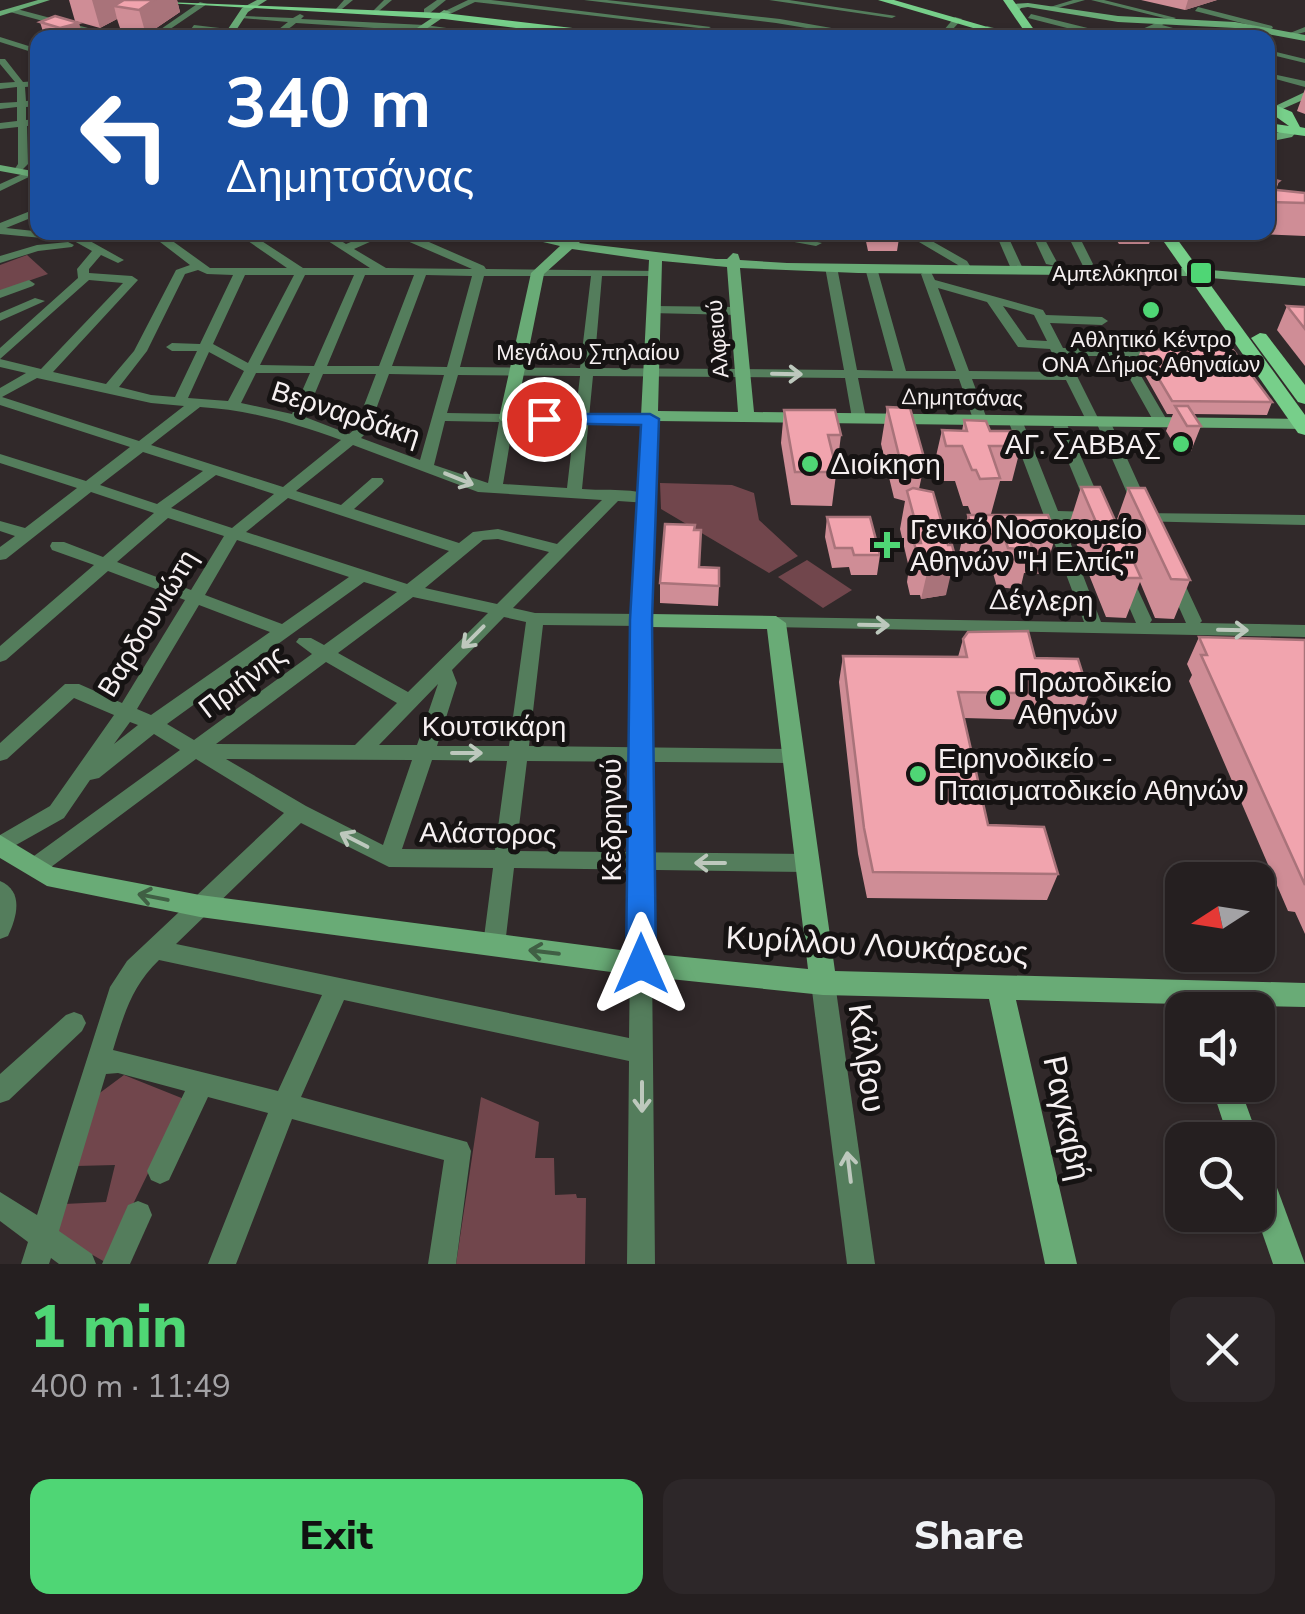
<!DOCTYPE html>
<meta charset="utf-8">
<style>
:root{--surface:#251f20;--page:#2d2729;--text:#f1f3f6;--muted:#a3a2a5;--line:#423d3e;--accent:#4fd675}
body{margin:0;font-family:"Nunito Sans",sans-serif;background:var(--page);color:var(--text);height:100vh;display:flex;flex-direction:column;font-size:38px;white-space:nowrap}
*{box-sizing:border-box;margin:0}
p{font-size:32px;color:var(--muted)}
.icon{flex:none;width:55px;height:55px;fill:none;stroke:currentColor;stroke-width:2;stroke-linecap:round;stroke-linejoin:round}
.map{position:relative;height:1264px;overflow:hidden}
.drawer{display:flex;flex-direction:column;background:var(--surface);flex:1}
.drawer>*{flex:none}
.top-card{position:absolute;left:30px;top:30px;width:1245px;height:210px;border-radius:20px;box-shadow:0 2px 8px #0004,0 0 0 2px var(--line);background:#1a4fa0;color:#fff;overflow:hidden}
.needle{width:65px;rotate:258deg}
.controls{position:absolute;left:1165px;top:862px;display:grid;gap:20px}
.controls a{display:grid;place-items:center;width:110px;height:110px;border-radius:20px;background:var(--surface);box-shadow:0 2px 8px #0004,0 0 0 2px var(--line);font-size:50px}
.pin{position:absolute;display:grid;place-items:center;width:85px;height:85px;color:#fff;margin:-42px;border:5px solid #fff;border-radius:50%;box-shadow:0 2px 10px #0007}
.me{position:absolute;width:110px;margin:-55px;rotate:0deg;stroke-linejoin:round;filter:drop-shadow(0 0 8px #0008)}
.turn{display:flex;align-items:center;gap:35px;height:210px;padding:0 30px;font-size:45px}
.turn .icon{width:130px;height:130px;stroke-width:2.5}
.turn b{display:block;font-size:70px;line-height:85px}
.round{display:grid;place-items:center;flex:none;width:105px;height:105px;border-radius:20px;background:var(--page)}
.head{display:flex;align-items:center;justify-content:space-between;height:170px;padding:0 30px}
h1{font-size:60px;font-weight:800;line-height:75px;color:var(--accent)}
.button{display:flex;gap:20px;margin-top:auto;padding:20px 30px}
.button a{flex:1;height:115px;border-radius:20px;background:var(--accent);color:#111;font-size:40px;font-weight:800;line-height:115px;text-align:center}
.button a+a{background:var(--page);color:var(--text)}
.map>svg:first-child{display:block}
</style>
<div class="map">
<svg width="1305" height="1264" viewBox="0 0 1305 1264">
<rect width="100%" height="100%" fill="#31292a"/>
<!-- green -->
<g fill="#71464c">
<path d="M27,255l21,19 -48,17v-26z"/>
<path d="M660,483l72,2 22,8 5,27 39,36 -29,17 -108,-64z"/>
<path d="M807,560l45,30 -29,18 -45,-31z"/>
<path d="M124,1075l60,24 -79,163 -51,-29 10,-29 42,-2 9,-37 -39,1 21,-71z"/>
<path d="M481,1097l58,25 -4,36h19l1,37 21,-1 1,4h9l-1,66h-129z"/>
</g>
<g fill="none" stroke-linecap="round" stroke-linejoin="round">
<!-- street -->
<g fill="#547d5c" fill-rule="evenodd">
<path d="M344,0h9l-11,9h-6z"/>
<path d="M384,0h8l-13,11h-6z"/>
<path d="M437,0h9l-16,13h-6v-4z"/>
<path d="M468,0h23l220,27 -4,2 -232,-27 -25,12 -7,-2z"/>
<path d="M584,0h23l173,19 109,19h-22l-91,-15z"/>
<path d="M769,0h20l107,16 -4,2z"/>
<path d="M1073,0h12l-31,9 -4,-2z"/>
<path d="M1091,0h13l72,18 -4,2z"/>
<path d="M200,2l7,2 -50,34h-9z"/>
<path d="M1198,7l74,19 1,2 -4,2 -74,-19z"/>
<path d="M13,8l105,28v2h-13l-95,-26z"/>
<path d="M300,14l4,2 -3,3 124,6 87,12 -216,-14c-20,17 -38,19 -64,10l4,-2 34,5 18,-14 -47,-4 4,-2 48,2z"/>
<path d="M1031,14l89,22v2h-14l-78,-20z"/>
<path d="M955,17l7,2 -17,19h-8z"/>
<path d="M1165,19l4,2 -7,4 48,13c-17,0 -42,-12 -57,-9 -12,2 -19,9 -31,9z"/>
<path d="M194,25l34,4 4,2 -4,2 -37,-4z"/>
<path d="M987,26l7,2 -14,10h-9z"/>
<path d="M1305,27v5l-11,3 -4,-2z"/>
<path d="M319,29l43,7 3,2 -49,-5z"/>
<path d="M0,37l38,12v5l-38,-12z"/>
<path d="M1268,50l37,9v4l-37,-9z"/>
<path d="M0,59h5l18,23 15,-1v5l-13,1 1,14 12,-1v6l-12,1v13l12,-1v6l-11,1 1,38 -9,9 -5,-3 4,-6v-37l-18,2v-6l17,-2v-14l-17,2v-6l17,-1v-15l-17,2v-6l15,-1 -15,-18z"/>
<path d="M1268,73l37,8v6l-37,-10z"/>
<path d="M29,171l8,2 -37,18v-7z"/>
<path d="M38,208v7l-32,13 75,8 43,24 -6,3 -17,-8 -12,14v4l43,3 6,4 -85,92 53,12 28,-33 42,-81 14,-5 -43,-33h13l50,36h77l-52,-36h13l55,36h67l-56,-36h13l19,12 29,-12h31l78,34 2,3 173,2 2,2 -6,3h-53l-8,92 250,2 -19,-103 6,-3 6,3 20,103 36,1 -28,-103 6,-3 6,3 29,103h50l-35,-97 6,-3 4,1 4,8 108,30 3,5 56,2 6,4 -6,4 -52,-2 13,25 100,1 6,4 -6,4h-33l38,65 -7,4 -7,-4 -37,-66h-50l31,62h10l2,3 39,86 -8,5 -8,-5 -36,-83h-9l-22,-44 -94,-1 15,40 -7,4 -7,-4 -14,-40 -101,-1 8,40 -7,4 -7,-4 -7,-40 -252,-2 -11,113c21,2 57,-2 74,9l-8,5 -30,-2 -105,107 22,5 106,1 9,6 -9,6 -98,-1 -14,121 264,3 7,2 3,5 -3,5 -7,2 -266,-2 -11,90 291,3 8,3 3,6 -3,6 -8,3 -293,-4 -9,77 -3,7 -8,3 -8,-3 -3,-7 10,-77 -104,-1 -88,-44 -125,121 453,94 1,-74 3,-7 8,-3 8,3 3,7 3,300h-28l2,-203 -285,-61 -43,97 166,45 4,9 -15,113h-28l16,-104 -152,-41 -56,145h-28l60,-151 -60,-16 -39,83 -9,4 -9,-4 -4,-9 38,-80 -67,-18 -12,1 -47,157 33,23 4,10h-37l-8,-6 -2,6h-28l7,-22 -28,-21v-29l37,23 73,-228 17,-26 157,-148 -88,-54 -153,114 -8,3 -8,-3 -3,-6 3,-6 153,-111 -26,-16 -55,44 -9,2 -26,38 -64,36v-19l50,-29 64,-91 -40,-17 -67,61 -7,2v-18l65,-59h14l43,19 63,-103 -77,-29 -102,89 -6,2v-16l94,-81 -42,-15 -2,-4 2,-4h12l39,15 51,-44 -63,-21 -85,67 -6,1v-13l15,-11 -15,-5v-10l25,7 52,-40 -77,-25v-9l86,27 44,-34 -130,-42v-17l26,-15 -26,-6v-8l41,10 82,-86 -34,-3 -89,79v-11l78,-70 -1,-9 15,-18 -18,-10 -74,-7v-11zM390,233l1,1 81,35 -86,-1 -32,-19zM198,270l9,4 26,1 -33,69 -28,-1 -6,4 6,4h25l-22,46 -24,-2 -32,-8 28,-36 38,-77zM245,275h49l-46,88 -35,-19zM305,275h49l-40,91 -54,-1zM365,275h49l-35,91h-52zM426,275l46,1 -25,91 -55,-1zM484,276h107l-11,92 -120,-1zM938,288l49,14 31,45 32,2 12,23 -93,-1zM1003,306l31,9 13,26 -20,-1zM209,352l35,19 -16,30 -40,-3zM256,373h54l-18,41 -51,-11zM323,374h53l-21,55 -6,5 -44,-17zM389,374l55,1 -24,85 -59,-22 7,-7zM458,375l122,1 -13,112 -64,-4 11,-66 -7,-4 -60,-1zM37,378l114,25 33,3 -45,35 -137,-44zM200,407c50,3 94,16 141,33l-58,47 -132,-42zM445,421l54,1 -11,61 -54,-18zM353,445l125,47 124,8 -45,44 -59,-15 -25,3 -14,11 -105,-34 28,-25 2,-3 -2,-3h-10l-31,27 -45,-14zM143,452l60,19 -46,33 -57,-19zM216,475l58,19 -42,34 -61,-20zM288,498l161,53 -42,33 -161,-52zM168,518l56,18 -33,54 -74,-28zM498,539l51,13 -52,52 -72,-16 58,-48zM237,540l112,37 -67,47 -77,-29zM364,582l33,10 -73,53 -13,-7h-12l-3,4 16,12 -118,86 -27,-16zM413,597l75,16 -80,79 -70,-39zM199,605l71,27 -119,83 -14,-6zM504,617l22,5 -17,124h-72l20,-63 -5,-13zM326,662l71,41 -42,42 -139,-1zM438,684l-21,61h-38zM130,722l8,3 -24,19zM226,759l186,1 -29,85 -77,-39zM432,760l75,1 -12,89 -93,-1zM159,960l163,35 -44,96 -165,-41c11,-36 19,-64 46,-90z"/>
<path d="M741,232h29l52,11 -6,3z"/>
<path d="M902,232h14l51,29 5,8 -10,2 -4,-6z"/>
<path d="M995,232h11l18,39 -2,2 -10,-2z"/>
<path d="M1066,232h11l16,32 -2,2h-8z"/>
<path d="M1038,233l5,3 15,28 -2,2 -10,-2 -13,-28z"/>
<path d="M68,242l6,3 -2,2 -34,4 -38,12v-7l37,-11z"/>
<path d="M29,280l6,4 -2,2 -33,12v-8z"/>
<path d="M35,298l10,3 -45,20v-8z"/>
<path d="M654,306l84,1 6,4 -6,4 -88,-2v-6z"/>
<path d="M1015,416l7,4 36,91 35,1 8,5 -8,5 -31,-1 39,101 35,1 -19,-44 8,-5 8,5 19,41 -2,3h36l-21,-47 8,-5 8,5 21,45 -2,2 105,2v12l-535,-10 -3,-4 9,-6 308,5 -76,-202z"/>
<path d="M1058,416l7,4 37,85 -3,3 -5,2 -8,-5 -35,-85z"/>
<path d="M1139,513l166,2v10l-172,-4 -2,-3 2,-3z"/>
<path d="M0,881c24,10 17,36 8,55l-8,3z"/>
<path d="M823,972l8,4 4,7 40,281h-28l-36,-281 4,-7z"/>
<path d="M74,1012l8,3 4,8 -4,8 -73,69 -9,3v-29l66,-59z"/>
<path d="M138,1201l10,4 4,10 -22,49h-28l26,-59z"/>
</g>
<!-- secondary -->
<g fill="#69ab76" fill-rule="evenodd">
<path d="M38,0h12l-50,16v-5z"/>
<path d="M257,0h10l-19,12 -17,26h-9l20,-30z"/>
<path d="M1028,3l90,13 117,6 70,13v6l-70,-13 -117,-6 -90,-15 -7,1 -5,5 -4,-2 2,-7z"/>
<path d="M444,10l7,2 -38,26h-11z"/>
<path d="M1305,92v7l-25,11 -9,-2z"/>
<path d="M1293,127l5,3 -6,7 -24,5v-6z"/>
<path d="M0,165l38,7v6l-38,-7z"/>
<path d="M501,232h27l39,8 8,-8h14l-10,11 137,16h11l6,-6 5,1 2,6 47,3 400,5 118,10v8l-118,-10 -329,-3 -118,-5 14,144 551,7v10l-648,-8 -6,193 125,2 10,7 49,348 470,12v24l-289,-7 61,264h-32l-56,-265 -166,-4 -182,-19 -441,-59 -153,-31 -47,-28v-23l53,32 147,28 428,56 3,-331 10,-194 -140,-5 -2,-3 32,-145 29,-27zM572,249l77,11 -8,156 -125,-3 28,-139zM662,261l65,6 11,145 -80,-1zM651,627l116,2 41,340 -154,-15z"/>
<path d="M1211,1085h28l20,55 -1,3v-3h-29z"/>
<path d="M1258,1162l11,4 36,98h-32l-17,-49z"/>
</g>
<!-- primary -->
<g fill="#77cf8a" fill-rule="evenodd">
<path d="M114,0l330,13 163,19 5,-4 59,10h-74l-153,-19z"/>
<path d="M878,0h16l132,38h-19z"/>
<path d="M1003,0h10l27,38h-11z"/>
<path d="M1268,102l24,10 8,15 5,1v8l-37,-5v-8l21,3 -21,-15z"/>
<path d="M1157,232h15l133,183v20l-7,-2z"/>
<path d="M1260,333l6,1 39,51v19l-7,-2 -47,-64z"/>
</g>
</g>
<!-- wall -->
<g fill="#cf8d96">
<path d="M69,0h108l3,12 -34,23 -25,-4 -4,-12 -17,9 -25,-7z"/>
<path d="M1141,0h76l-32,10z"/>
<path d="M40,22l43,14 -6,2h-24l-9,-3z"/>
<path d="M1305,89v25l-8,-3z"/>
<path d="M1268,178l11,3 -3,9 29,3v43l-49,-2 -1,-2h13z"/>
<path d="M900,232l-3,19h-29l-4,-19z"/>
<path d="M1111,232h42l-4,12h-30z"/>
<path d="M1287,306l18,1v59l-28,-36z"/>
<path d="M1141,349l131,53 -5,13 -74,-1 8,12 -10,25h-13l-12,-20 7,-17h-6l-30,-53z"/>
<path d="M887,407l38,54 -6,28 27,106 -25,4 -1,-4h-10l-3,-13 2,-14 -9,-39 5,-28 -11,-3 -13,-54z"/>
<path d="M784,410l57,25 -9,71 -41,-1 -10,-62z"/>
<path d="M964,420l26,11 31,15 -9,35h-12l-9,33h-20l-3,-8h-5l-8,-25h-16l-5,-16 8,-35 20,1z"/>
<path d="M1081,487l35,35 12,-34 62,92 -16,39 -19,-1 -15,-36 -14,36 -20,-1 -37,-92z"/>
<path d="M968,515l88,20 -12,39 -20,-1 -3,13h-4l-1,3 -19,-2 -4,-14 -29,-1 -5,-19z"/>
<path d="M827,517l53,38 -3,20h-26l-2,-8 -17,1 -7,-31z"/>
<path d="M694,530l5,37 20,19 -1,20 -58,-3v-20z"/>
<path d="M1199,637l106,3v294l-10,-22 -7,-1 -99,-230 3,-6 -5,-11z"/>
<path d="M963,639l72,19 54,36 -10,27 -115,-3 24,107 70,49 -11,26 -180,-2 -9,-44 -19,-172 4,-26 115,1z"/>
<path d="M1220,1001l30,9h-36z"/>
</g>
<!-- shaded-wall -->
<g fill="#a9737a">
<path d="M92,0h44l-22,6 3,13 -17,9z"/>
<path d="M154,0h23l3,12 -34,23 -7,-25z"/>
<path d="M1188,0h29l-32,10z"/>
<path d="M79,23l4,13 -6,2h-14l-3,-10z"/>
<path d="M955,556l-9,39 -25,4 9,-39z"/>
</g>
<!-- building -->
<g fill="#f1a4ae" stroke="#a9737a" stroke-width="2.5">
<path d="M124,0h30l-15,10 -25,-4z"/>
<path d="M55,16l24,7 -19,5 -20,-6z"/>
<path d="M1268,178l11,3 -11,8 37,4v10l-37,-1z"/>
<path d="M1287,306l18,1v22z"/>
<path d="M1141,349l92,1 39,52 -100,-1z"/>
<path d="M1175,406h13l13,20h-14z"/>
<path d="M887,407l23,1 15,53h-6l1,4 -20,-5z"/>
<path d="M784,410h51l6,25h-13l9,37h-42z"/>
<path d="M964,420l22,1 4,10h25l6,15h-32l11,32 -20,1 -4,-9h-4l-10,-24h-16l-4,-16 25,1z"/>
<path d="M1081,487h19l41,91h-21z"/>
<path d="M913,488l20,4 15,53h4l3,11 -25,4 -2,-4h-10l-4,-13h7l-14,-52z"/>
<path d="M1128,488h17l45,92 -19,-1z"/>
<path d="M968,515h80l8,20h-28l4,12h-6l1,3 -19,-2 -5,-14h-30z"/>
<path d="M827,517h43l10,38h-26l-2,-7h-17z"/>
<path d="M665,524l30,1 -1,5h7l-2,37 20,1v18l-59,-3z"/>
<path d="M1028,631l7,27 43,1 11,35 -131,-2 30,133 56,2 14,47 -185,-2 -9,-44 -21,-172 124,1 -4,-18 5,-7z"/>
<path d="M1199,637l106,3v245l-104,-230h6z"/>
<path d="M1220,1001h26l4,9h-27z"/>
</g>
<!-- one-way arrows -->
<defs><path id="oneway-shaft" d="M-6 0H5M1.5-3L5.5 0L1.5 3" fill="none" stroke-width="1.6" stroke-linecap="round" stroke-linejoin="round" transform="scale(2.5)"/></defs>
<g stroke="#bdc8bd">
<use href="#oneway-shaft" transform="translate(787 374) rotate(1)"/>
<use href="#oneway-shaft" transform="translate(459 479) rotate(22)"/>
<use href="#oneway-shaft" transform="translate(874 625) rotate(1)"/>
<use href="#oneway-shaft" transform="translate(1233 630) rotate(1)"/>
<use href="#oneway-shaft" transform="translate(473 637) rotate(135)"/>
<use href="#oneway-shaft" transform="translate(467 753)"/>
<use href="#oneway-shaft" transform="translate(354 840) rotate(-153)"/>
<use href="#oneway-shaft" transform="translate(710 863) rotate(180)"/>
<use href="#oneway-shaft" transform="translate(642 1097) rotate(90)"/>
<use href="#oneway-shaft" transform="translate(849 1167) rotate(-97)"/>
</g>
<g stroke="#405f44">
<use href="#oneway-shaft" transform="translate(153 897) rotate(-169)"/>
<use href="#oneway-shaft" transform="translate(544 952) rotate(-173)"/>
</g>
<!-- route -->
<path fill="#1a73e8" stroke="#114b97" stroke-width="2.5" d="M544,414h106l9,5 -7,201 4,344 -4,10 -11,4 -11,-4 -4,-10 4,-344 11,-195 -103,-2 -3,-4z"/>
<!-- markers -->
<g fill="#4fd675" stroke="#161313" stroke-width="4">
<rect x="1189" y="261" width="24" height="24" rx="5"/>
<circle cx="1151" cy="310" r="10"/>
<circle cx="1181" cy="444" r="10"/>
<circle cx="810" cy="464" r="10"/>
<path d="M882 530h10v10h10v10h-10v10h-10v-10h-10v-10h10z"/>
<circle cx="998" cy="698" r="10"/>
<circle cx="918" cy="774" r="10"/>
</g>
<g text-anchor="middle" stroke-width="10" stroke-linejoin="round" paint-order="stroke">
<!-- far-poi labels -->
<g font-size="22" fill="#f6f0f1" stroke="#161313" text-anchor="end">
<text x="1178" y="281">Αμπελόκηποι</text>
<text x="1151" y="347" text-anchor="middle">Αθλητικό Κέντρο<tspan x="1151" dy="25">ΟΝΑ Δήμος Αθηναίων</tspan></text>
</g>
<!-- far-street labels -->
<g font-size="22" fill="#f6f0f1" stroke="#161313">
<text transform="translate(717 339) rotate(-95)" y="8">Αλφειού</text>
<text x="588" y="360">Μεγάλου Σπηλαίου</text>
<text transform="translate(962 397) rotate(1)" y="8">Δημητσάνας</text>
</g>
<!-- street labels -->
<g font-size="28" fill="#f6f0f1" stroke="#161313">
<text transform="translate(346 413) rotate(18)" y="10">Βερναρδάκη</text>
<text transform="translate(1041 600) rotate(1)" y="10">Δέγλερη</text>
<text transform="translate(147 623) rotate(-59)" y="10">Βαρδουνιώτη</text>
<text transform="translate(242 681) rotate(-37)" y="10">Πριήνης</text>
<text x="494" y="736">Κουτσικάρη</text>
<text transform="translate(611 820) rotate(-90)" y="10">Κεδρηνού</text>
<text transform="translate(488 833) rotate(1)" y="10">Αλάστορος</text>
</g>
<!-- poi labels -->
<g font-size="28" fill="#f6f0f1" stroke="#161313" text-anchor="start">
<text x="1161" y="454" text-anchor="end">ΑΓ. ΣΑΒΒΑΣ</text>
<text x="830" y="474">Διοίκηση</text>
<text x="910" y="539">Γενικό Νοσοκομείο<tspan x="910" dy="32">Αθηνών "Η Ελπίς"</tspan></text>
<text x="1018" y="692">Πρωτοδικείο<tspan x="1018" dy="32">Αθηνών</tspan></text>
<text x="938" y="768">Ειρηνοδικείο -<tspan x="938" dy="32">Πταισματοδικείο Αθηνών</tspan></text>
</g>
<!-- near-street labels -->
<g font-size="32" fill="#f6f0f1" stroke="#161313">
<text transform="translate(877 945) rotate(3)" y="11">Κυρίλλου Λουκάρεως</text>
<text transform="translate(867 1058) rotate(82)" y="11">Κάλβου</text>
<text transform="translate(1067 1118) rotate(78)" y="11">Ραγκαβή</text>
</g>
</g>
</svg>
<div class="controls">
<a><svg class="needle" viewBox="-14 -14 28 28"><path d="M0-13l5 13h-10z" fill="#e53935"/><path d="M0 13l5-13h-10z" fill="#a3a2a5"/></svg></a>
<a><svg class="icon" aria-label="sound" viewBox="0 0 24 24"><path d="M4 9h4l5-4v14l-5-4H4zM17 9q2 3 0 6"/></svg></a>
<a><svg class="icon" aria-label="search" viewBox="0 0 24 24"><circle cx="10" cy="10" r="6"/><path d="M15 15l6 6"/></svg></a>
</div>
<div class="pin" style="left:544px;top:419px;background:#d93025"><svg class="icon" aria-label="arrive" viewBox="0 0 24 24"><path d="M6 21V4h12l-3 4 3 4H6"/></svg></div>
<svg class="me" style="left:641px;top:964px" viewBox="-20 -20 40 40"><path d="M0-17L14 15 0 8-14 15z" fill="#1a73e8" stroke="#fff" stroke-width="4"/></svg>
<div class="top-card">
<div class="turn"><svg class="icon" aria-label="left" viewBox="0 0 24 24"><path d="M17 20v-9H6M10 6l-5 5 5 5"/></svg><div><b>340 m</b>Δημητσάνας</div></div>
</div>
</div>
<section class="drawer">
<div class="head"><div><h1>1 min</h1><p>400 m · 11:49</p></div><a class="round"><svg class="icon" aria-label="close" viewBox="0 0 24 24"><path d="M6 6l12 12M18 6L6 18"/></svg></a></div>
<div class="button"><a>Exit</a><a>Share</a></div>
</section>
